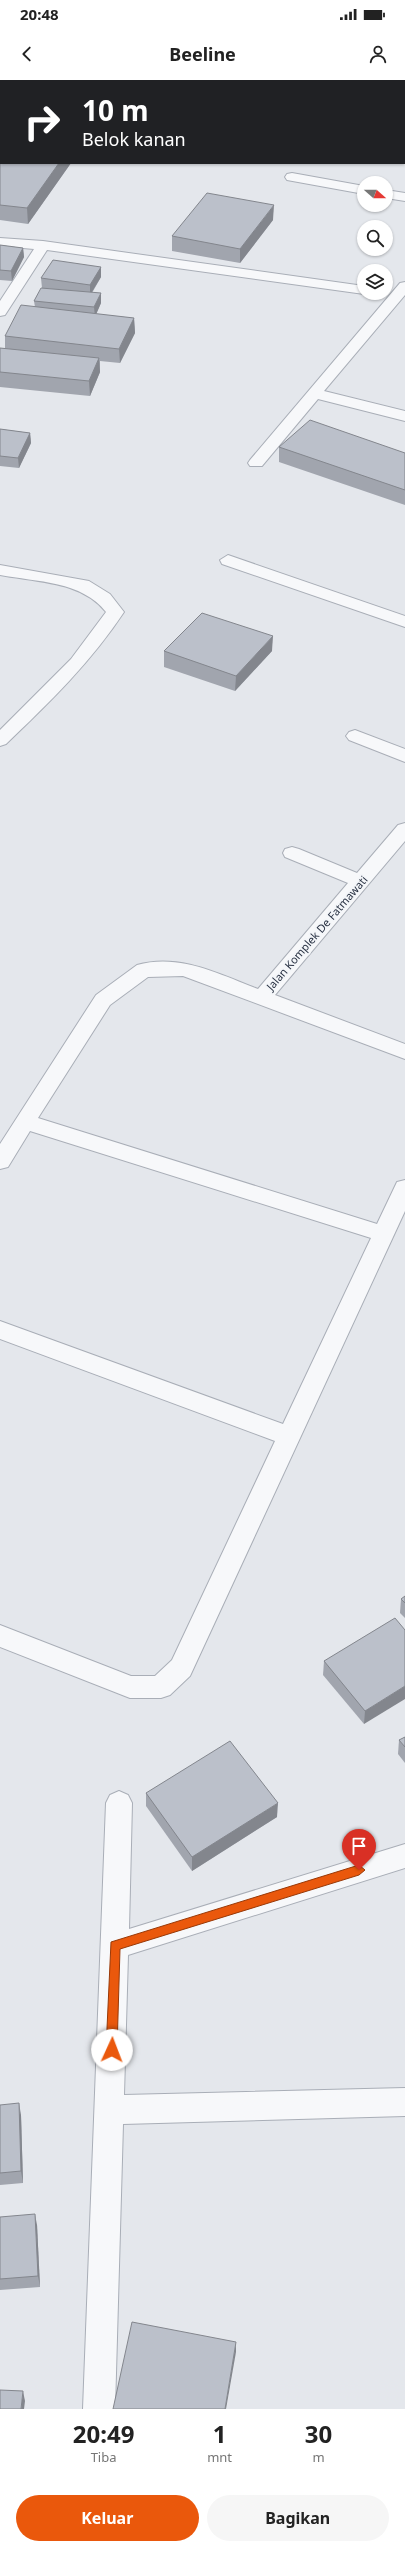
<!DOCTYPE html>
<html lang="id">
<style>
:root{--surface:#fff;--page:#f6f6f6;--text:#222;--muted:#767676;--accent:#ea580c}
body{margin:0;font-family:"Noto Sans",sans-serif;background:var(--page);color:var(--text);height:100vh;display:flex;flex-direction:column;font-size:15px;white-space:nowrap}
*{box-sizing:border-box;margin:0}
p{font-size:13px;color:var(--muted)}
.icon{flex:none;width:22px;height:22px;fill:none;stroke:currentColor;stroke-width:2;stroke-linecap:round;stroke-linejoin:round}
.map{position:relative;height:2329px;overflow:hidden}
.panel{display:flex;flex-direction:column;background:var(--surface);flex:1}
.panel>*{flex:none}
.hud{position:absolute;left:0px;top:0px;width:405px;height:84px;box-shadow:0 1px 3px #0004;background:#202124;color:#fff;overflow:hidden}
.needle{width:26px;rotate:111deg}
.fabs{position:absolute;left:357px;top:96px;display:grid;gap:8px}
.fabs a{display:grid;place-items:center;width:36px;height:36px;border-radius:50%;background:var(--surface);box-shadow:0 1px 3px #0004;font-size:20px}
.pin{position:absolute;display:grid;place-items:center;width:34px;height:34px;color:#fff;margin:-41px -17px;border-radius:50% 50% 50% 0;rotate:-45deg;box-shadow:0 0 4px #0007}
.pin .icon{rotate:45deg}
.me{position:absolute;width:44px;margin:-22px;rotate:2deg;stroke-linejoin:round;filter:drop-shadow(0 0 3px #0008)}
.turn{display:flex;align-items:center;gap:14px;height:84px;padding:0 16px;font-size:18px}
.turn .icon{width:52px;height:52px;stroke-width:2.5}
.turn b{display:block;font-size:28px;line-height:34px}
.eta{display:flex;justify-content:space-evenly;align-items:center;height:68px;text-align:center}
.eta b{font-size:24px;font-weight:700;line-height:28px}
.button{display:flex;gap:8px;margin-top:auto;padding:8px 16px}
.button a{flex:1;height:46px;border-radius:24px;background:var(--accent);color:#fff;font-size:16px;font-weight:700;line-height:46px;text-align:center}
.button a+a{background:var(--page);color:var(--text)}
.status{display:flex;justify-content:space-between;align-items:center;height:28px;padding:0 20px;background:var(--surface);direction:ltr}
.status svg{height:11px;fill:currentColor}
header{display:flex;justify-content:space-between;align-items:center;height:52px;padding:0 16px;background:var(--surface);font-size:18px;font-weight:700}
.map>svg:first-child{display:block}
</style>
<div class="status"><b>20:48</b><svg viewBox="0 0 49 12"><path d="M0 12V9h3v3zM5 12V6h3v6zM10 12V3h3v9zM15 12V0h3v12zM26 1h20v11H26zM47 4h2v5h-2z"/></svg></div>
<header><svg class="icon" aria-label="back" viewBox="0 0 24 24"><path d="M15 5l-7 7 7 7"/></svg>Beeline<svg class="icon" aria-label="person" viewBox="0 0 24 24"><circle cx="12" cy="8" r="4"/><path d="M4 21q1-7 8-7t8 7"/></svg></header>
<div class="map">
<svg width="405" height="2329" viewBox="0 0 405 2329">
<rect width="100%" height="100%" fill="#e4e7ec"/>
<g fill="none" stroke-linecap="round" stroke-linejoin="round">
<!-- minor casing -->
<g stroke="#a9aeb7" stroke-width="2">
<g id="minor">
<path d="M292,93l72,13v8l-77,-14 -2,-3 2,-3z"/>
<path d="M386,110l19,3v8l-19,-3z"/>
<path d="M0,158l43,3 321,45v7h5l-5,1 -317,-44 -42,65 -5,1v-15l34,-52 -34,-3z"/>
<path d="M405,202v13l-81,96 81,20v10l-87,-22 -56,67h-12l-2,-3 2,-3 150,-177z"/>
<path d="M228,475l177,61v11l-183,-63 -2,-4z"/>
<path d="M0,485l89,16 21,13 14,18c-33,50 -75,91 -118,132l-6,2v-16l71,-71 35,-47c-24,-31 -69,-30 -106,-37z"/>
<path d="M355,650l50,19v13l-56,-22 -3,-4 3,-4z"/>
<path d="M405,743v18l-130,154 130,49v15l-222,-83 -35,1 -38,28 -72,113 339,106 20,-42 8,-2v31l-215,465 -20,19 -9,3h-31l-130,-51v-22l131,51h24l17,-16 103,-219 -275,-102v-18l283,103 88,-186 -341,-107 -22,36 -8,2v-25l96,-149 41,-30c42,-12 82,9 121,24l90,-106 -63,-26 -2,-4 2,-4 7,-2 7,2 58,24 41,-48z"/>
<path d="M119,1711l9,4 4,8 -3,126 276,-85v24l-277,87 -4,140 281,-7v28l-282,8 -8,285h-32l23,-606 4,-8z"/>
</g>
</g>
<!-- minor -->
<use href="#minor" fill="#f7f8fa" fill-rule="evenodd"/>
</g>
<!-- wall -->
<g fill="#a1a5ae">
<path d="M61,0h73l-1,1 -5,-1v1h-67z"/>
<path d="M154,0h17l-1,1h-9z"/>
<path d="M0,48l1,35h70l-43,61 -28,-4z"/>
<path d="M273,140l-33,43 -68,-12v-15z"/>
<path d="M0,165l23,3 1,9 -12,24 -12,-1z"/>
<path d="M101,187v10l-9,16h9v10l-5,11 38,4 1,15 -15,30 -20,-2v11l-10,24 -90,-9v-39h5v-12l30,-29 -1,-6 8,-13 -1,-10z"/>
<path d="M0,349l30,4 1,10 -12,25 -19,-2z"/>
<path d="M279,367l126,6v52l-126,-43z"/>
<path d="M164,571h108l-37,40 -71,-24z"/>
<path d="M405,1516v22l-5,-5 1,-14z"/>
<path d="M405,1550l-41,94 -41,-49 1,-14z"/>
<path d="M405,1657v26l-7,-9 1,-14z"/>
<path d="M146,1713l131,24 -85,54 -46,-65z"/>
<path d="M0,2025l21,10 2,68 -23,2z"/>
<path d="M0,2137l37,8 3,62 -40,3z"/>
</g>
<!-- shaded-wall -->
<g fill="#83868d">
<path d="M0,0h6l1,1h-6v11l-1,1z"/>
<rect x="121" y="0" width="7" height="1"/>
<path d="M59,83h12l-43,61 -1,-16z"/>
<path d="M274,125l-1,15 -33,43v-14z"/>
<path d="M23,168l1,9 -12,24 -1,-10z"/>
<path d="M101,187v10l-11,18v-10z"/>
<path d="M101,213v10l-6,14 -1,-10z"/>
<path d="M134,238l1,15 -15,30 -1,-14z"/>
<path d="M99,278l1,14 -10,24 -1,-15z"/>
<path d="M30,353l1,10 -12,25 -1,-10z"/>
<path d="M273,556l-1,15 -37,40 1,-15z"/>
<path d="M405,1606v13l-41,25 1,-13z"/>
<path d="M278,1723l-1,14 -85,54v-14z"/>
<path d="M19,2023l2,12 2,68 -2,-12z"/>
<path d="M35,2134l2,11 3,62 -2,-11z"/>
<path d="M236,2262v10l-10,57h-1z"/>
<path d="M23,2311l2,10 -1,8h-3z"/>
</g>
<!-- building -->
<g fill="#bbc0ca" stroke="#83868d">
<path d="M0,48h1v35h58l-32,45 -27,-3z"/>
<path d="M207,113l67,12 -34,44 -68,-13z"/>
<path d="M0,165l23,3 -12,23 -11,-1z"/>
<path d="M53,180l48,7 -11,18 -49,-7z"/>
<path d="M41,208l60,5 -7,14 -60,-6z"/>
<path d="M21,225l113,13 -15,31 -114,-13z"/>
<path d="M0,268l99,10 -10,23 -89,-9z"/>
<path d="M310,340l95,33v37l-126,-43z"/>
<path d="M0,349l30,4 -12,25 -18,-2z"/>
<path d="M202,533l71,23 -37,40 -72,-25z"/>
<path d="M405,1516v7l-4,-4z"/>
<path d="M395,1538l10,12v56l-40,25 -41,-50z"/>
<path d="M405,1657v10l-6,-7z"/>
<path d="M230,1661l48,62 -86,54 -46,-64z"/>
<path d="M19,2023l2,68 -21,2v-68z"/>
<path d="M35,2134l3,62 -38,3v-62z"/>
<path d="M132,2242l104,20 -11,67h-112z"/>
<path d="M0,2310l23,1 -2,18h-21z"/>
</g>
<!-- route -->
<path fill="#ea580c" stroke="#983908" d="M359,1785l6,5 -6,5 -239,74 -3,101 -1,4h-9l-1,-4 5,-108z"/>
<g text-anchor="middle" stroke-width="4" stroke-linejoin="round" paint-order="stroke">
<!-- street labels -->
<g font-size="11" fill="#2b3445" stroke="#f4f6f9">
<text transform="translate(317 853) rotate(-49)" y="4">Jalan Komplek De Fatmawati</text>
</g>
</g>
</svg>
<div class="fabs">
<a><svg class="needle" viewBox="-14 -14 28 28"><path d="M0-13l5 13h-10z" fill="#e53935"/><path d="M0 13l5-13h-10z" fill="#767676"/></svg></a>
<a><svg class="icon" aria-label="search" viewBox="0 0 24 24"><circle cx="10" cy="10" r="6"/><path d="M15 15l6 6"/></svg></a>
<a><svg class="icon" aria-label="layers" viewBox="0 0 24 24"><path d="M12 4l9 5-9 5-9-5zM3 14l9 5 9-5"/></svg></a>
</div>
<div class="pin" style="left:359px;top:1790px;background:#d93025"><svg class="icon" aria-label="arrive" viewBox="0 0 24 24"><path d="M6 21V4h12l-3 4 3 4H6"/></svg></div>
<svg class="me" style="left:112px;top:1970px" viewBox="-20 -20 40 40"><circle r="19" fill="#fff"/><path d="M0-13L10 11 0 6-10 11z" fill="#ea580c"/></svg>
<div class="hud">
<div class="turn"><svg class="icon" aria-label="right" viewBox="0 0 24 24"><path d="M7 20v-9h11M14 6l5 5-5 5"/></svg><div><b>10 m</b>Belok kanan</div></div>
</div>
</div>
<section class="panel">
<div class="eta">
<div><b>20:49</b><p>Tiba</p></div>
<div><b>1</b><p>mnt</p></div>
<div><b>30</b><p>m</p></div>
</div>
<div class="button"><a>Keluar</a><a>Bagikan</a></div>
</section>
